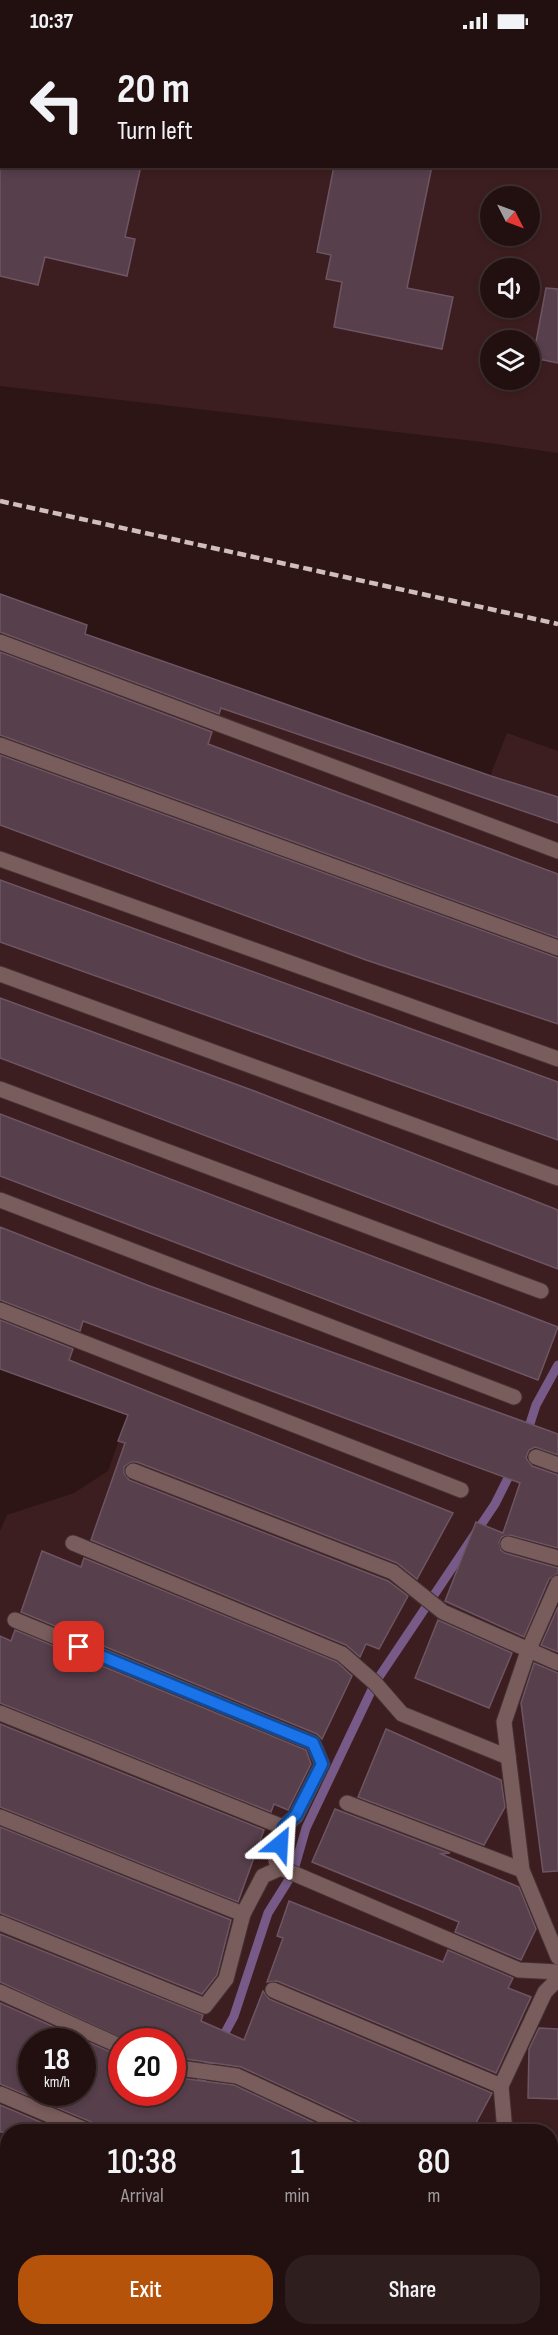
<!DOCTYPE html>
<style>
:root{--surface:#221010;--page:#2e1e1e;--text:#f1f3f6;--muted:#a29d9f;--line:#3f3030;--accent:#b45309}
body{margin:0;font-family:"Sofia Sans Condensed",sans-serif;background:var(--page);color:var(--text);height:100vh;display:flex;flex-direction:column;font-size:22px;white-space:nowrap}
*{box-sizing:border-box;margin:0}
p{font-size:20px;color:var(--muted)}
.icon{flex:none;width:33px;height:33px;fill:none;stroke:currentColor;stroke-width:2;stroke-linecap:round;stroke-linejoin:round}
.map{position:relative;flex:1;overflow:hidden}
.drawer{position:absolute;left:0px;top:2082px;width:558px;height:212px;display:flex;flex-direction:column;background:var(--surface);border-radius:24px 24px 0 0;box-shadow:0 3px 9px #0003,0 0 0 2px var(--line)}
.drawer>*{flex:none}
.hud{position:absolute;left:0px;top:0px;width:558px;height:126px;box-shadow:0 3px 9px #0003,0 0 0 2px var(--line);background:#221010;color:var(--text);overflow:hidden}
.needle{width:39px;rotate:132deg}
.fabs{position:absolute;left:480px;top:144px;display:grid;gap:12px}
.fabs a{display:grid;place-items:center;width:60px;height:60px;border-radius:50%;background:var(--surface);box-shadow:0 3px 9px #0003,0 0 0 2px var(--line);font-size:30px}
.speed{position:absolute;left:18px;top:1986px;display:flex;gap:12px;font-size:30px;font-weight:700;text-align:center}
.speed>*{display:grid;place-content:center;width:78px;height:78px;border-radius:50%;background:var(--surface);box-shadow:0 3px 9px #0003,0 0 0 2px var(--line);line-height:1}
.speed small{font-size:15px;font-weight:400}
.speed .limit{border:9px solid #d22;background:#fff;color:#111}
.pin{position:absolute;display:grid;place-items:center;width:51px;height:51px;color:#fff;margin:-26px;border-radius:12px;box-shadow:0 3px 9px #0006}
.me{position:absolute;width:66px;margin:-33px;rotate:27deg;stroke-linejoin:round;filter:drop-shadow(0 0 4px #0008)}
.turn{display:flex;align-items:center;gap:21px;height:126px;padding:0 18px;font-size:27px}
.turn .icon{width:78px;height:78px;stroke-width:2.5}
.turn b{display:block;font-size:42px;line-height:51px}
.eta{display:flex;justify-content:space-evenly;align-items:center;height:102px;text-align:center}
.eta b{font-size:36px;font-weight:600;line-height:42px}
.primary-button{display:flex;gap:12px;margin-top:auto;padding:12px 18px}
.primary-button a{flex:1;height:69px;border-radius:24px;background:var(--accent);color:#fff;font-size:24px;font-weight:600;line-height:69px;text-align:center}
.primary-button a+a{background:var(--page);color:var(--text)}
.status{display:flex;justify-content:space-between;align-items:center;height:42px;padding:0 30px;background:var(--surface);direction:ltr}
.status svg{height:16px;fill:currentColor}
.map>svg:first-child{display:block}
</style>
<div class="status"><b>10:37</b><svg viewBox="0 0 49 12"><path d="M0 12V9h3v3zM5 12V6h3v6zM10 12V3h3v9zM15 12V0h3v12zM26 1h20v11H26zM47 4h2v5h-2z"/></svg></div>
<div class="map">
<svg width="558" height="2293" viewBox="0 0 558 2293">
<rect width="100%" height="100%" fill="#2d1516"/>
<!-- built -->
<g fill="#3d1e20" fill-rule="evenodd">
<path d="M0,0l498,1 -496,1v122h554l2,-105v392l-76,-11 -482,-56zM490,154h40v40h-40zM490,226h40v40h-40zM490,298h40v40h-40z"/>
<path d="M0,552l87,31 -2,9 405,142 17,-43 51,18v1469h-7l-1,-88h-542l-1,132 -7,-3v-730l7,-16 67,-22 34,-22 20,-56 -128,-47zM32,2000h50v50h-50zM122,2000h50v50h-50z"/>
<path d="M180,2286h124l-43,7h-62z"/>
</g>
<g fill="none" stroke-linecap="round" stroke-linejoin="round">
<!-- stream -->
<g stroke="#775a87" stroke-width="9">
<path d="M526,1394l10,-31 22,-40"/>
<path d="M198,2050l6,-20 30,-56 34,-103 25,-40 13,-45 69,-145 120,-179 18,-36"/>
<path d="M58,2293l2,-7"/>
</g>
</g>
<!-- building -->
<g fill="#573f4c" stroke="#6e5563" stroke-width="1.5" fill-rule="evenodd">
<path d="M0,124h141l-16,71 10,2 -8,37 -82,-19 -7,28 -38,-9z"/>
<path d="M334,124h98l-25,122 46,9 -11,52 -108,-22 8,-45 -16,-3 5,-24 -14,-3z"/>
<path d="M546,246l12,1v74l-25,-5z"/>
<path d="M0,552l87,31 -2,9 406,142 67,21v26l-337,-115 -2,6 -219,-82z"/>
<path d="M0,610l212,80 -4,12 350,130v64l-558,-203z"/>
<path d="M0,713l558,203v66l-192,-64 -366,-135z"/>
<path d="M0,838l558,202v58l-558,-198z"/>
<path d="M0,956l257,94 301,118v59l-558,-211z"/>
<path d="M0,1072l558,213 -20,53 -538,-204z"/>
<path d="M0,1185l147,58 411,149v21l-23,-8 -6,3 -3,8 6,8 26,9v73l-48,-13 -8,2 -3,5 2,8 4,3 53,15v5l-9,6 -25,58 -79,-36 31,-79 27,11 17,-50 -437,-162 -3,10 -80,-31z"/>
<path d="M0,1278l73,29 -4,11 384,153 -36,66 -20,-16 -260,-101h-6l-7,5v6l5,7 259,101 20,15 -29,53 -13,-5 -6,13 -14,-12 -255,-105 34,-97 -7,-2 10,-26 -128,-46z"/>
<path d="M42,1509l39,16 3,-9 253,104 15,14 -30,63 -5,-5 -296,-122z"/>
<path d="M558,1565v45l-17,-7z"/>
<path d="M438,1578l74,33 -23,55 -74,-30z"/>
<path d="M15,1588l291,120 5,14 -23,46 -14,-6 -3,8 -271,-109v-67l11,5z"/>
<path d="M534,1621l24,10v198l-15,1 -22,-169z"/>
<path d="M0,1682l264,106 -26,72 -238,-95z"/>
<path d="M386,1687l115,51 4,27 -21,38 -126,-48z"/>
<path d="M335,1767l115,44 -9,1 78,33 17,42 -15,31 -66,-28 4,-10 -147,-60z"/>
<path d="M0,1785l231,93 -14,55 -15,19 -202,-81z"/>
<path d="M289,1859l154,61 5,-12 65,28 -5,10 23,9 -35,76 -219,-92 -10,1 16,-44 -6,-2z"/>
<path d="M0,1892l203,81 -2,6 43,19 19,-49 6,8 223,94 -21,39h-103l-6,-9 -121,-56 -69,-10v-15h-42l-130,-60z"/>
<path d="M0,1961l122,54v35h50v-15l62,8 100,47h-234l-6,-9 -94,-39zM32,2000h50v50h-50z"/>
<path d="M539,1986l19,1v70l-30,-1 1,-49z"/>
<path d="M0,2063l64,27h-64z"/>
</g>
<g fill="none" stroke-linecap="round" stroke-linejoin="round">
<!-- lane casing -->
<g stroke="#443233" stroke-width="17">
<g id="lane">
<path d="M0,600l558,209"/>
<path d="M0,703l558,203"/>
<path d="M0,817l558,200"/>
<path d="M0,932l558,204"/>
<path d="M0,1047l541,202"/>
<path d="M0,1158l514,197"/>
<path d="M0,1268l461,180"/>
<path d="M536,1415l22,8"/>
<path d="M133,1429l260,101 50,40 115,51"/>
<path d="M73,1501l269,111 33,29 27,31 106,43"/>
<path d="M508,1502l50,14"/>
<path d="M558,1541l-30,68 -24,71 18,148 36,87"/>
<path d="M15,1578l298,123 9,21 -26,52 -13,11"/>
<path d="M0,1671l283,114 -7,34 5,7 238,102 39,2"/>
<path d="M347,1761l175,67"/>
<path d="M0,1775l243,97"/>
<path d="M0,1881l205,83 21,-27 17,-65 20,-38 18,-8"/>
<path d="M273,1948l228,96 44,-94 13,-13"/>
<path d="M0,1950l122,55"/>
<path d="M172,2025l65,9 121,56"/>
<path d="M501,2044l4,46"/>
<path d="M0,2052l90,38"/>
</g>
</g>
<!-- lane -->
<use href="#lane" stroke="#795c5c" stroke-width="15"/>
<!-- rail -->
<path stroke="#d0bdbd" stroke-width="4.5" stroke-dasharray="9 4.5" stroke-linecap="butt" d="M0,459l558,123"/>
</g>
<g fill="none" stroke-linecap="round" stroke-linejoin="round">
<!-- route casing -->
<g stroke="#114b97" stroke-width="15">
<path id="route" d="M79,1605l234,96 9,21 -26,51 -12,12 -4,17"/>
</g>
<!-- route -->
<use href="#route" stroke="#1a73e8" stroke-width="10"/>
</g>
</svg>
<div class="fabs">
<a><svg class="needle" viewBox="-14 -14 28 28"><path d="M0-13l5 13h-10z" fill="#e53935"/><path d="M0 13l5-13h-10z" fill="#a29d9f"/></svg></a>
<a><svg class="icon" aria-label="sound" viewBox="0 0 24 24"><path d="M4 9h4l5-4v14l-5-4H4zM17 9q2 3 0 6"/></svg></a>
<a><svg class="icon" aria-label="layers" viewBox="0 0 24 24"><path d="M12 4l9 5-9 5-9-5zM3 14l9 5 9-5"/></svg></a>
</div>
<div class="speed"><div>18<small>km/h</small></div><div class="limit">20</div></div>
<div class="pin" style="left:79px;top:1605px;background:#d93025"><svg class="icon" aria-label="arrive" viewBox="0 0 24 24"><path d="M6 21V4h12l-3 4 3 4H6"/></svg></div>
<svg class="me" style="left:280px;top:1802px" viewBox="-20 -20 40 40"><path d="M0-17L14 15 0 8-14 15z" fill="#1a73e8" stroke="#fff" stroke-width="4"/></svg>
<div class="hud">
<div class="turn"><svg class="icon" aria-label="left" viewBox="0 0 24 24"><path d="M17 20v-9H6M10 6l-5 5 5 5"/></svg><div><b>20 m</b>Turn left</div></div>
</div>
<section class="drawer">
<div class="eta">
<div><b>10:38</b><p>Arrival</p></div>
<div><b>1</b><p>min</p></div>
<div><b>80</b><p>m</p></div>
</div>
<div class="primary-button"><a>Exit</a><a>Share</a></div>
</section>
</div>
